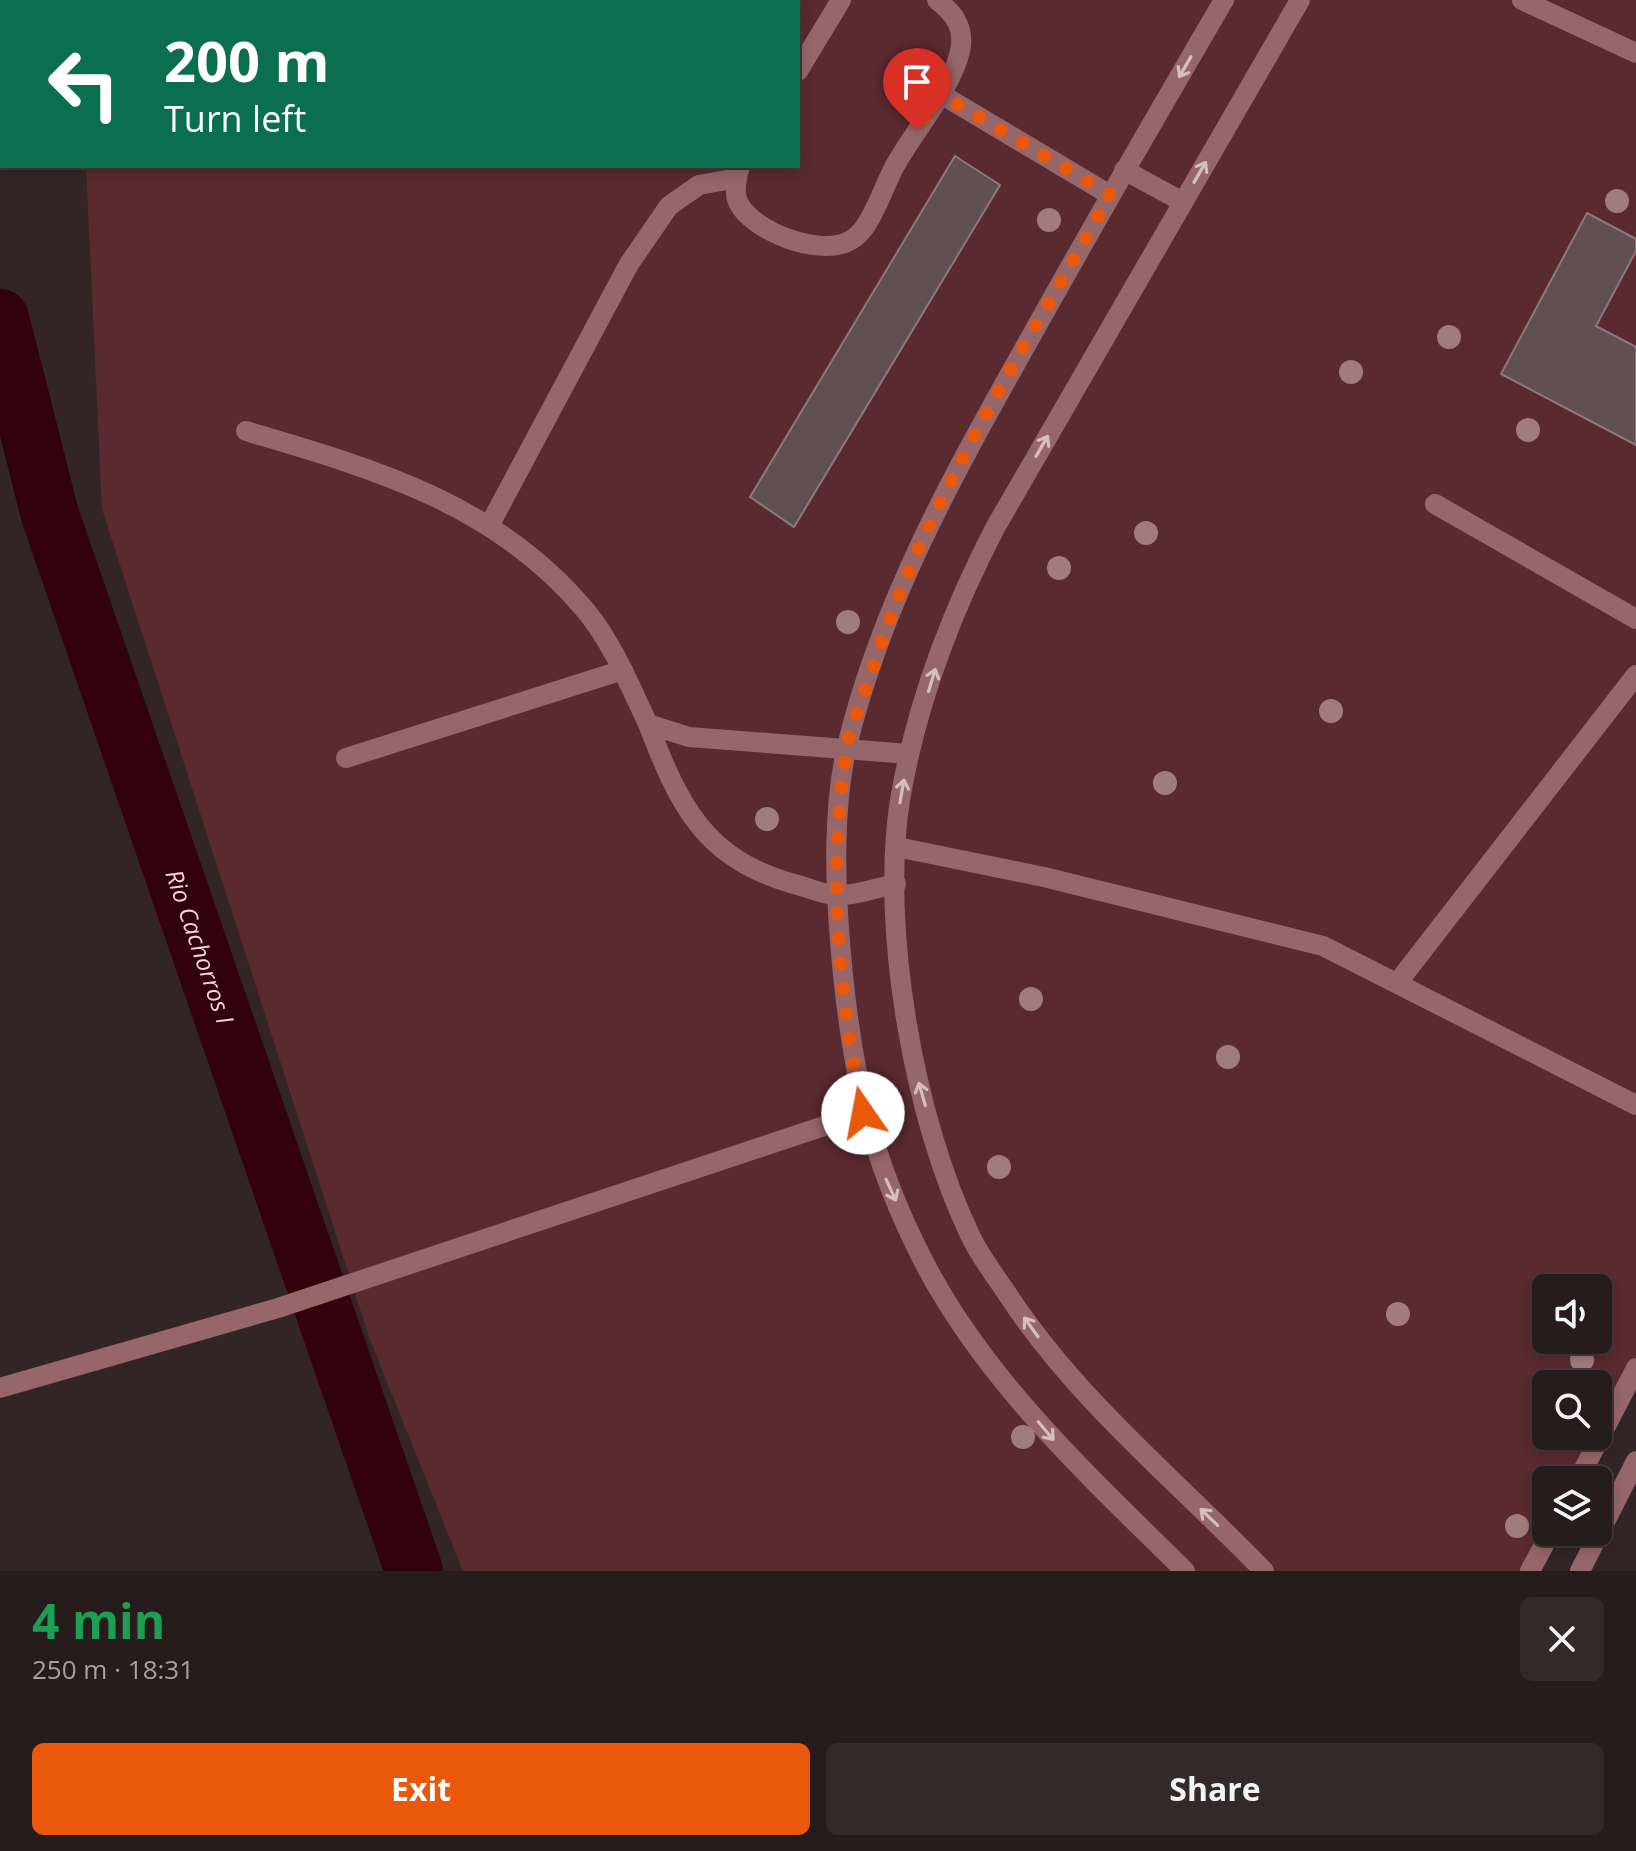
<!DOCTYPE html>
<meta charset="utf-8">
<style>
:root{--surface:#261c1c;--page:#322929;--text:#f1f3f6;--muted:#a4a1a3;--line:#423a3b;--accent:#ea580c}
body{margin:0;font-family:"Open Sans",sans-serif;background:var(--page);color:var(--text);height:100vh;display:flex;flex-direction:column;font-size:30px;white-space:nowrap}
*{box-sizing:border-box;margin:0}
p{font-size:26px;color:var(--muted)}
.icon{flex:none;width:44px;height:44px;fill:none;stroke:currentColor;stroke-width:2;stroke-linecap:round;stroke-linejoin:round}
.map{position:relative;height:1571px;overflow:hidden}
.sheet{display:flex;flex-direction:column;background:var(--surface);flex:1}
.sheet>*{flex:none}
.top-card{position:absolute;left:0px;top:0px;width:800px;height:168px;box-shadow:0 4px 12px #0003,0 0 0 2px var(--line);background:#0b6e4f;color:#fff;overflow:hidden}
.tools{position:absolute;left:1532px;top:1274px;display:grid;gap:16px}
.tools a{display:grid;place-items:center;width:80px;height:80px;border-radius:12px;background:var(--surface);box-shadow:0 4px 12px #0003,0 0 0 2px var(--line);font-size:40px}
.pin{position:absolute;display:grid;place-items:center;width:68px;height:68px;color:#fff;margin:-82px -34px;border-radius:50% 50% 50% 0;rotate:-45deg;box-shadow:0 0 8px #0007}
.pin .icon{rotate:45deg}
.me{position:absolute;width:88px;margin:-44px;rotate:348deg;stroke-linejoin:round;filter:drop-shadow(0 0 6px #0008)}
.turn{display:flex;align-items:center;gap:28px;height:168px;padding:0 32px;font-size:36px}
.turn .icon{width:104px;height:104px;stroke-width:2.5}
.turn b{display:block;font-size:56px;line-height:68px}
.round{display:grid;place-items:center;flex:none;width:84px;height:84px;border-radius:12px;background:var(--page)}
.overview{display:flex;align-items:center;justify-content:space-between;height:136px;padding:0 32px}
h1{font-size:48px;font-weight:700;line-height:60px;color:#1e9e55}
.cta{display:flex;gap:16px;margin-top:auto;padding:16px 32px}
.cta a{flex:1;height:92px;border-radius:12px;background:var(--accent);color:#fff;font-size:32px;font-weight:700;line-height:92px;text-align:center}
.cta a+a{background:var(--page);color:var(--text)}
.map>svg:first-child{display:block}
</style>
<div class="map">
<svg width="1636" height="1571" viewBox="0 0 1636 1571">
<rect width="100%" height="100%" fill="#332526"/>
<!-- green -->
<path fill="#592a30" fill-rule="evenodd" d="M116,0h1520v1380l-52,100h-38v52l-9,39h-1074l-93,-231 -268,-831 -16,-343h712v-164zM1546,1288h52v52h-52zM1546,1384h52v52h-52z"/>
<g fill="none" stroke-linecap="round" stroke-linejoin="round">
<!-- river -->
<g stroke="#31020c" stroke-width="58">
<path d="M62,2l1,-2"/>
<path d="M0,102l2,-4"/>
<path id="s1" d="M0,318l50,197 364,1056"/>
</g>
</g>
<!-- building -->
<g fill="#615052" stroke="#8b797b" stroke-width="2">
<path d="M355,0h169l-1,2z"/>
<path d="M955,156l45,29 -206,342 -44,-30z"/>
<path d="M1587,213l49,26v12l-40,75 40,21v98l-135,-71z"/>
</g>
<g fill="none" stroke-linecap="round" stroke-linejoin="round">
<!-- minor -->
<g stroke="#95666a" stroke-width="20">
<path d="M1522,0l114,53"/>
<path d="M569,2l1,-2"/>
<path d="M668,2l1,-2"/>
<path d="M798,71l43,-71"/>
<path d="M939,93l171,102"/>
<path d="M740,166c-3,10 -7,25 -2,36 14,30 84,56 113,38 4,-2 10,-8 13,-12 14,-20 21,-45 33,-66 18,-32 60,-81 64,-117 2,-21 -9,-33 -24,-45"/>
<path d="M1124,170l59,32"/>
<path d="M246,431c129,38 251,73 340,180 27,33 44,75 62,113"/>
<path d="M1435,504l201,115"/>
<path d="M489,526l140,-262 40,-58 30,-21 38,-7"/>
<path d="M346,758l277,-88"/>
<path d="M897,847l147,30 279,69 313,159"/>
<path d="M896,884c-18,3 -43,13 -61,11 -13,-1 -28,-8 -41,-11 -90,-25 -115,-79 -146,-160l41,13 220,17"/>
<path d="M1398,982l238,-307"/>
<path d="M0,1388l278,-80 585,-195"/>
<path d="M1578,1480l58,-112"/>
<path d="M1185,1571c-94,-93 -196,-186 -259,-305 -58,-111 -76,-201 -86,-324 -5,-64 -7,-134 7,-196 34,-141 103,-265 173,-390 67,-120 135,-238 204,-356"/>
<path d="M1264,1571c-87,-90 -184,-168 -254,-273 -13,-20 -29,-40 -39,-61 -57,-117 -91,-309 -71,-437 16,-95 51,-187 95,-272l305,-528"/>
<path d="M1530,1571l21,-39"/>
<path d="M1580,1571l56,-110"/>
</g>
</g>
<!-- trees -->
<g fill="#a07c7f">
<circle cx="1617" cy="201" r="12"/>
<circle cx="1049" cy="220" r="12"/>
<circle cx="1449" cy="337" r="12"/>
<circle cx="1351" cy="372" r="12"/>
<circle cx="1528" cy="430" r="12"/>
<circle cx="1146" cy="533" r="12"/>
<circle cx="1059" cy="568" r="12"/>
<circle cx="848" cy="622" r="12"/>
<circle cx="1331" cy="711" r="12"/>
<circle cx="1165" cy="783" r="12"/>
<circle cx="767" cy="819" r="12"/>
<circle cx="1031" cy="999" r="12"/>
<circle cx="1228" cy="1057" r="12"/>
<circle cx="999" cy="1167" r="12"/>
<circle cx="1398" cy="1314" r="12"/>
<circle cx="1582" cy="1360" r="12"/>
<circle cx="1023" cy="1437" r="12"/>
<circle cx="1517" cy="1526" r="12"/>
</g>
<!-- one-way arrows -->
<defs><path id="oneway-shaft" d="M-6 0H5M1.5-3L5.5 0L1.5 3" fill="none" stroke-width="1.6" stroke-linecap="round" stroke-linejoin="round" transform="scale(2)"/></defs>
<g stroke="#d3bfc0">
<use href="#oneway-shaft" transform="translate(1185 67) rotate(120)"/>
<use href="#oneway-shaft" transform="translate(1200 172) rotate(-60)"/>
<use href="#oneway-shaft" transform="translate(1042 446) rotate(-60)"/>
<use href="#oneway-shaft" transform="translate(932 680) rotate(-73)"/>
<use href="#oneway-shaft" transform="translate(902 791) rotate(-80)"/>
<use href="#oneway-shaft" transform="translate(922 1094) rotate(-106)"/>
<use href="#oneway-shaft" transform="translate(891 1190) rotate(65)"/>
<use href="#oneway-shaft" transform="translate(1031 1327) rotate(-126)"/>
<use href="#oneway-shaft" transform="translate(1046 1431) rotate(50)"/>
<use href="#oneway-shaft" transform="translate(1209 1517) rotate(-136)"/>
</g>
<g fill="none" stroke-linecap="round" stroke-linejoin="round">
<!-- route -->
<path stroke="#ea580c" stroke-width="14" stroke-dasharray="0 25.2" d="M863,1113c-25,-118 -35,-242 -17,-362 5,-28 19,-58 28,-86 54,-168 151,-317 236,-470l-171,-102 -22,37"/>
</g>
<g text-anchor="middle" stroke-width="8" stroke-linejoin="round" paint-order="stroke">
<!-- water labels -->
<g font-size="24" font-style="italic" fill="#f7d2d5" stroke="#332526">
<text dy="8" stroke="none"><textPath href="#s1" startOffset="660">Rio Cachorros I</textPath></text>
</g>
</g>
</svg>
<div class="tools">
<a><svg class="icon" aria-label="sound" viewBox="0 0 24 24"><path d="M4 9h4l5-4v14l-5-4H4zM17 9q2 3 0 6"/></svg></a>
<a><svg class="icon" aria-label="search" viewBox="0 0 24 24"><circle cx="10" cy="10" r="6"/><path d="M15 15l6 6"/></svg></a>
<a><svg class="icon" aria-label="layers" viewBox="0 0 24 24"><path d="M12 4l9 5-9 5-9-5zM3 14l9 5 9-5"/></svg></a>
</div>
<div class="pin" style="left:917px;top:130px;background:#d93025"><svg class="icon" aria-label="arrive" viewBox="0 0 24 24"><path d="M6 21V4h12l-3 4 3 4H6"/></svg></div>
<svg class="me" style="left:863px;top:1113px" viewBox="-20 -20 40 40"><circle r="19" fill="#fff"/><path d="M0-13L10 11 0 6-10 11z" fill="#ea580c"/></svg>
<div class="top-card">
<div class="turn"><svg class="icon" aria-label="left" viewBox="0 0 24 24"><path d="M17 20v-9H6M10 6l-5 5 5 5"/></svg><div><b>200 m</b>Turn left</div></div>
</div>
</div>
<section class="sheet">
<div class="overview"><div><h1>4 min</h1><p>250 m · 18:31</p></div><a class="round"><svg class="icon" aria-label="close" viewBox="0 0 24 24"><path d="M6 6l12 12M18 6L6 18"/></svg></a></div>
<div class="cta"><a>Exit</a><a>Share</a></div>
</section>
